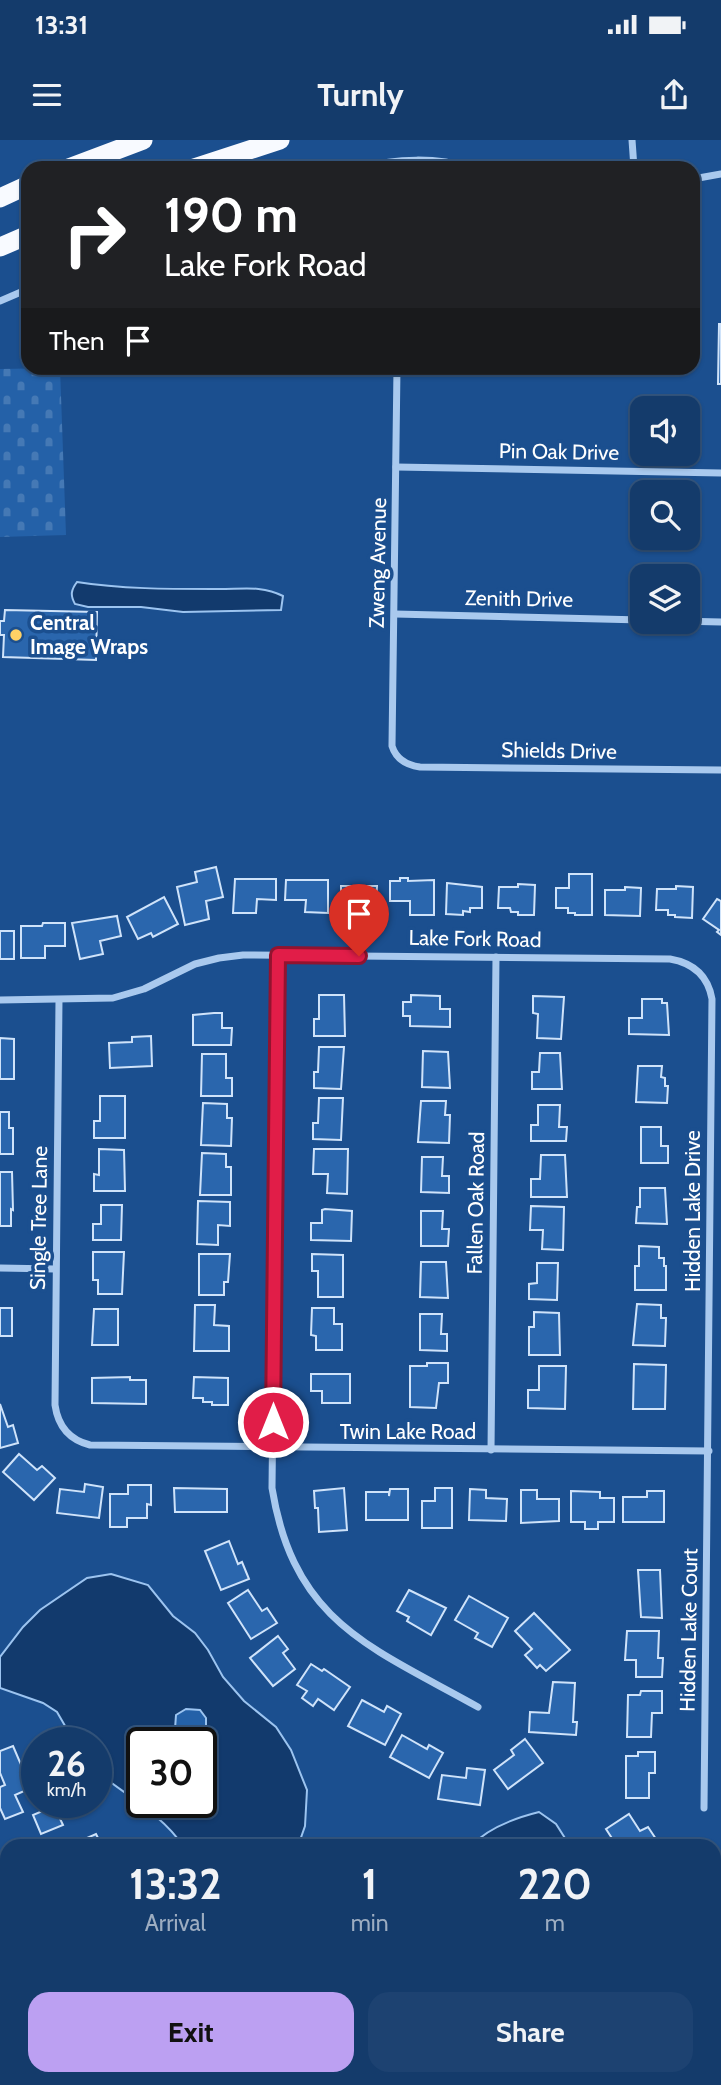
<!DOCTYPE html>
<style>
:root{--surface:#143b6b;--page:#1d4271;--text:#f1f3f6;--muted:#9dadc1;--line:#33557e;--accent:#bca0f2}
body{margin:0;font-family:Cabin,sans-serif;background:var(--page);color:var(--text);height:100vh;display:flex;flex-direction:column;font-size:26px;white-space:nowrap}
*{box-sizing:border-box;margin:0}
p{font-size:23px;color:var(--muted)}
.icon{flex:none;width:38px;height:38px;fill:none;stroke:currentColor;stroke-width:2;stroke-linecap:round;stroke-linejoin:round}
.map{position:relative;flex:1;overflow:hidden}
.details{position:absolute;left:0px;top:1699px;width:721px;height:247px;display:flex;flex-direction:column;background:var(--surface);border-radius:21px 21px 0 0;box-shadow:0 2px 5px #0004,0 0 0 2px var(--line)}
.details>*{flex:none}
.guide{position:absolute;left:21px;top:21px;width:679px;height:214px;border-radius:21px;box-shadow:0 2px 5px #0004,0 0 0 2px var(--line);background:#202124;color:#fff;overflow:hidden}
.controls{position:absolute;left:630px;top:256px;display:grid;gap:14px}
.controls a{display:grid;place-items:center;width:70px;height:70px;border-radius:14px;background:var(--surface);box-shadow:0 2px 5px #0004,0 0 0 2px var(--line);font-size:35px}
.speed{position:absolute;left:21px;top:1587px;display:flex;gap:14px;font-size:35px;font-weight:700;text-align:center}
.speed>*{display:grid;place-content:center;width:91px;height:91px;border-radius:50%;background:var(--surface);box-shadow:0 2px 5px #0004,0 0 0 2px var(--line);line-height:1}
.speed small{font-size:18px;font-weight:400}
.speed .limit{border:4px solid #111;border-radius:10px;background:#fff;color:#111}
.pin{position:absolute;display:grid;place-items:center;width:60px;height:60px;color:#fff;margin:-72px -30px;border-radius:50% 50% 50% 0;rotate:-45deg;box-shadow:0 0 7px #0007}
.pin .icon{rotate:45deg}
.me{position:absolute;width:77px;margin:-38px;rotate:0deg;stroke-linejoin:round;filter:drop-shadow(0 0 5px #0008)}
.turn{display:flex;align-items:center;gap:24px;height:147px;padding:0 28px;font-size:32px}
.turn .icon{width:91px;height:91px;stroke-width:2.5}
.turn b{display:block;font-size:49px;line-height:60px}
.then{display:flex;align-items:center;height:66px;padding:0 28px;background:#0003;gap:14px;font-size:26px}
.eta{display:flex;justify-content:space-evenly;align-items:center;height:119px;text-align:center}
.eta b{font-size:42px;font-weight:800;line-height:49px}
.cta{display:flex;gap:14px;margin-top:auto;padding:14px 28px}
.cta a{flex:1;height:80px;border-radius:21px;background:var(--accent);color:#111;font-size:28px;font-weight:800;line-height:80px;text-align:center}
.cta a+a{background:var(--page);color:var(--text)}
.status{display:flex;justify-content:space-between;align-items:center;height:49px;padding:0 35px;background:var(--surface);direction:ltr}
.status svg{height:19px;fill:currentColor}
header{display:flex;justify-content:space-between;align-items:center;height:91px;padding:0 28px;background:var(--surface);font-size:32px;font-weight:800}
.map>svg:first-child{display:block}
</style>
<div class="status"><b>13:31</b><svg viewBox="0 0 49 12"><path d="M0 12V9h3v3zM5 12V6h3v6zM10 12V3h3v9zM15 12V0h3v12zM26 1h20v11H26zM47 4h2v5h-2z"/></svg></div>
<header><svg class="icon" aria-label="menu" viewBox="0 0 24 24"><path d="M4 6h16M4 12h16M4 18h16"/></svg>Turnly<svg class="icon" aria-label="share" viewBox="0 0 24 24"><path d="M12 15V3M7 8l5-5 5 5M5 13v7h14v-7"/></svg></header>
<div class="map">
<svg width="721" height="1945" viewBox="0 0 721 1945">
<defs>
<pattern id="cemetery-stones" width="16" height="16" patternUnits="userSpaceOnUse" patternTransform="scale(1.75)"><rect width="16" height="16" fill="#2461a8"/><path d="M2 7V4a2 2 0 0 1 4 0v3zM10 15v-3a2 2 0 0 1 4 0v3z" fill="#4579b5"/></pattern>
</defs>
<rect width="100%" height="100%" fill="#1b4f8f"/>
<!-- green -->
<path fill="#2461a8" d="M186,1569l14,1c9,12 7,20 1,33h-21c-6,-9 -5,-18 -4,-28z"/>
<!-- cemetery -->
<path fill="url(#cemetery-stones)" d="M60,228l6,167 -66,2v-168z"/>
<!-- water -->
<g fill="#123a6d" stroke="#9cc4f0" stroke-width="2" fill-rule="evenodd">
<path d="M77,442c43,7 93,7 136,7 25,1 47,-5 70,7l-2,14 -98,2 -42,-5h-53l-13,-3c-5,-9 -4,-14 2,-22z"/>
<path d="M111,1434l37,11 25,31 22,17 13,17 15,27 21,24 32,26 15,23 16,40 -2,36 -7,20h-115c-20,-31 -59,-52 -87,-75v-28h-21l-18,-31 -14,-9 -43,-15v-31l23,-30 17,-17 47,-32zM186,1569l14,1 6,8v14l-5,11v59h-59v-59h38l-5,-14 1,-14z"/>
<path d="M539,1672l17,12 14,22h-99c17,-18 44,-28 68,-34z"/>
<path d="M430,1939h207l1,6h-203z"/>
</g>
<!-- building -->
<g fill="#2a66ad" stroke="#cfe3fa" stroke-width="2">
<path d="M719,184h2v60h-3z"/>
<path d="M5,470l92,2 -1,48 -93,-3 1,-22h-4v-14h4z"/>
<path d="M216,727l7,30 -17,4 3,18 -24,6 -8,-38 20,-5 -2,-10z"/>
<path d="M569,734h23v41h-17v-2h-7v-5h-12v-20h13z"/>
<path d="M400,738h8v3l26,-1v35h-24v-14h-20v-20h10z"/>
<path d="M235,739h41v21l-19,-1 -1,14h-23z"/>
<path d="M286,740h42v33l-23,-1 1,-12h-21z"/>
<path d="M447,743l35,4v21h-12v4l-7,-1v4l-17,-1z"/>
<path d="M518,744l17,1 -1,30h-16v-3h-7l-1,-4h-12l1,-21h19z"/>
<path d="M341,746h36l-1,21 -11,-1v5h-8v2h-16z"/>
<path d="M676,746l17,1 -1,31 -17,-1v-2h-7v-5h-12l1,-21h19z"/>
<path d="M625,747l16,1 -1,28 -35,-1v-25h20z"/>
<path d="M164,757l14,27 -25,13 -2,-4 -13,6 -11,-22z"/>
<path d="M717,759l4,2v34l-4,-3 2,-2 -16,-11z"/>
<path d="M117,776l4,20 -21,5 3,13 -23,5 -8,-36z"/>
<path d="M43,783h22v23h-20v12h-24v-32h21z"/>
<rect x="0" y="791" width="14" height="28"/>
<path d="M319,855h25l1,41h-31v-17h5z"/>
<path d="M411,855l29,1v13h10v18l-40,-1v-10h-7v-14h8z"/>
<path d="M533,856l31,1 -3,42 -24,-1 1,-24 -5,-1z"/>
<path d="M642,859h20v4h5l2,32 -40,-1v-16h13z"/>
<path d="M214,873h8v15h10l-1,17h-38v-30z"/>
<path d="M151,896l1,30 -42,2 -1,-25 23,-1v-5z"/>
<path d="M0,898l14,1v40h-14z"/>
<path d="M319,907h25l-3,42 -27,-1v-16h4z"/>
<path d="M423,911l25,1 2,36 -28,-1z"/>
<path d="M540,913h20l2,36h-30v-17h7z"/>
<path d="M202,914h24v24h6v18h-31z"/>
<path d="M638,926h24l-1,11 4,1v8h3l-1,17 -31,-1z"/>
<path d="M100,956h25v42h-31v-17h6z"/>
<path d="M319,958h24l-2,42 -28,-1v-16h5z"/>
<path d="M421,961h25l-1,14h5l-1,28 -31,-1z"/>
<path d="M203,963l24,1v14h5l-1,28 -30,-1z"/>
<path d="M538,965h22l-1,22h8l-1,14h-35v-16h7z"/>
<path d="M0,972h9v16h4v26h-13z"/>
<path d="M641,987h20v19h7v17h-27z"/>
<path d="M99,1009l25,1 1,41h-31v-17l5,1z"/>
<path d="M314,1009h34l-1,45 -20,-1 1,-19h-15z"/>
<path d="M202,1013l24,1v13h5v28h-31z"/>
<path d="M541,1015h24l2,42h-36v-18h9z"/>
<path d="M422,1017h21l-1,19h7v17l-28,-1z"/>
<path d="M0,1032h12l1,38 -2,-1v17h-11z"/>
<path d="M640,1048h25l2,36 -31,-1 1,-16h3z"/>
<path d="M198,1061l32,1v24l-12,-1v20l-21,-1z"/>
<path d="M101,1065h21l-1,35h-28v-16h8z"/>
<path d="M531,1066l33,1 -1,43 -21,-1 1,-19h-13z"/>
<path d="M325,1069l27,2 -1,30 -40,-1v-17h11v-13z"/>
<path d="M421,1071h22l-1,18h7l-1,17h-27z"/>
<path d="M639,1106l20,1v11h5v8h2v24h-31v-24h4z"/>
<path d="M93,1112h31l-2,42h-24v-14h-5z"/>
<path d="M199,1114h31l-2,28h-4v13h-25z"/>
<path d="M312,1114l31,1v42h-25v-26h-6z"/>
<path d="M421,1122h25l2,36 -28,-1z"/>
<path d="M537,1123h21l-1,37 -28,-1v-15l8,-1z"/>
<path d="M637,1164l24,1v13h5l-1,28 -32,-1z"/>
<path d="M195,1165h20l-1,20 15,1v25h-35z"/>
<rect x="0" y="1168" width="12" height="28"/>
<path d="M312,1168h22v16h8v26h-26v-14l-5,-1z"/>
<path d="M94,1169h24v36h-26z"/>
<path d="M534,1172l25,1 1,42h-31v-28h5z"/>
<path d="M420,1174h22l-1,20h6v17l-27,-1z"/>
<path d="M427,1223h21v20h-9l-3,25 -26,-1v-41h17z"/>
<path d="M634,1224l32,1 -1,44h-32z"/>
<path d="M539,1226h27l-1,43 -37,-1v-18h11z"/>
<path d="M311,1234h39v29h-28v-12h-11z"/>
<path d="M130,1237v3h16v24l-54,-1v-25z"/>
<path d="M194,1237l34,1v27h-16v-3h-9v-4h-10z"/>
<path d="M0,1264l8,23 5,-2 5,18 -18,5z"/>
<path d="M19,1314l18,16 5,-4 13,12 -21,22 -31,-28z"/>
<path d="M85,1344l18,3 -4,31 -42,-5 3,-24 24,3z"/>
<path d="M128,1345h23v20l-4,-1v14h-20v9h-17v-33h18z"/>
<path d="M174,1348l53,1v23h-52z"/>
<path d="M344,1348l3,42 -28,2 -1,-24h-3l-1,-17z"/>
<path d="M435,1348h17v40h-30v-27h13z"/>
<path d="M390,1349h18v31h-42v-28h23v4z"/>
<path d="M470,1349l16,1v8l21,1 -1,22 -37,-1z"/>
<path d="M521,1350h16v9h22v22l-38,2z"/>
<path d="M571,1351l29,1v6h14v24h-16v7h-13v-7h-14z"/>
<path d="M647,1351h17v31h-41v-25h24z"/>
<path d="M229,1401l9,23 4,-2 7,17 -28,11 -16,-39z"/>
<path d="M638,1430h22l2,48 -21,-1z"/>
<path d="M248,1450l14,21 5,-3 10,15 -26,16 -23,-36z"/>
<path d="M409,1450l37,18 -15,27 -24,-14 2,-4 -12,-6z"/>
<path d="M469,1456l39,22 -16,29 -17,-9 3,-5 -23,-13z"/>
<path d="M534,1473l36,37 -24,21 -6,-6 -3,3 -12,-13 7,-6 -17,-18z"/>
<path d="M627,1491h32l-1,27h5l-1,19h-26v-17h-11z"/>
<path d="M278,1496l10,13 -5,4 12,16 -22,17 -23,-28z"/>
<path d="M311,1524l11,7 2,-2 26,18 -16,23 -16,-11 -5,7 -11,-8 5,-7 -10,-6z"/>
<path d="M553,1542l22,1 -2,39h4l-1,13 -47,-3 1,-20 19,1z"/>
<path d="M641,1551h21v22h-10l-1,24h-24l1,-42h12z"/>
<path d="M362,1560l22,12 3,-6 14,8 -16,31 -37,-19z"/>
<path d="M402,1595l25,14 2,-4 14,8 -14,25 -39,-21z"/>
<path d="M525,1599l18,24 -35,26 -14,-19 20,-15 -3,-5z"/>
<path d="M13,1606l18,42 -16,7 8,17 -18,7 -5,-11v-21l5,-2 -5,-12v-22z"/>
<path d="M638,1612h17v21h-6v25h-23v-42h12z"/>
<path d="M467,1628l18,2 -5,35 -42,-6 4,-24 24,3z"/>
<path d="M54,1666l9,19 -22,9 -8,-19z"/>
<path d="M629,1674l11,17 8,-4 12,18 -43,1 -11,-17z"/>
<path d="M96,1694l6,12h-31v-1z"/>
<path d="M721,1720v29l-7,-13v-13z"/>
<path d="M0,1931h7v8h20v6h-27z"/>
<rect x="203" y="1939" width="18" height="6"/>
<rect x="275" y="1939" width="24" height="6"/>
</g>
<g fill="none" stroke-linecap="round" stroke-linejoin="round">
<!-- minor -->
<g stroke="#a9c9ee" stroke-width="7">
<path d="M632,0l2,28"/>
<path d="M364,28c30,-10 75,-11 105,0"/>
<path d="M693,39l28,-5"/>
<path d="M0,161l28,-12"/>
<path d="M397,228l-5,378c4,13 14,19 28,21l301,3"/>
<path d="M396,327l325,6"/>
<path d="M395,474l247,6"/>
<path d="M678,481l43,1"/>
<path d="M278,815l-6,533c22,135 99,159 206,219"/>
<path d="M0,860l113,-2 31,-9 51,-25 24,-6 24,-3 427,4c23,4 38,17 42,40l-8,809"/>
<path d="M59,860l-4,405c3,21 15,35 35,40l619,6"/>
<path d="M0,1128l55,1"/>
<path d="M491,1310l5,-493"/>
</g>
<!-- trunk -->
<g stroke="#f8faff" stroke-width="19">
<path d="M69,28l74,-28"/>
<path d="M194,28l86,-28"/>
<path d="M0,58l28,-13"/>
<path d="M0,107l28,-12"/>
</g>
</g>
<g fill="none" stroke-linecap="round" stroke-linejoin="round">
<!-- route casing -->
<g stroke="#92132f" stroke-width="18">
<path id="route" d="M273,1282l5,-467 81,1"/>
</g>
<!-- route -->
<use href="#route" stroke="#e11d48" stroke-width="12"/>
</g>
<!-- markers -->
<circle fill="#ffd166" stroke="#1b4f8f" stroke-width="2.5" cx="16" cy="495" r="7"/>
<g text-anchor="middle" stroke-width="7" stroke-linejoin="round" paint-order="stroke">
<!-- street labels -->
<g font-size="21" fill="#fff" stroke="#1b4f8f">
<text transform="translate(559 312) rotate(1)" y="7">Pin Oak Drive</text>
<text transform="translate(378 423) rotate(-89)" y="7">Zweng Avenue</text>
<text transform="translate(519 459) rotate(1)" y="7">Zenith Drive</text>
<text transform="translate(559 611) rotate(1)" y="7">Shields Drive</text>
<text transform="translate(475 799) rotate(1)" y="7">Lake Fork Road</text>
<text transform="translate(476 1063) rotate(-89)" y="7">Fallen Oak Road</text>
<text transform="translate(693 1071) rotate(-90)" y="7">Hidden Lake Drive</text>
<text transform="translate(39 1078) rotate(-89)" y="7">Single Tree Lane</text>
<text x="408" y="1299">Twin Lake Road</text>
<text transform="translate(689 1490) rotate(-89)" y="7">Hidden Lake Court</text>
</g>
<!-- poi labels -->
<g font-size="21" font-weight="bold" fill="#fff" stroke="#1b4f8f" text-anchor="start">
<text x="30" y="490">Central<tspan x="30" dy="24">Image Wraps</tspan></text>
</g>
</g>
</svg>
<div class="controls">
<a><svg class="icon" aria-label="sound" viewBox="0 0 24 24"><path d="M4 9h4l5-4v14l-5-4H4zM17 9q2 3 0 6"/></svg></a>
<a><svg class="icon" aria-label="search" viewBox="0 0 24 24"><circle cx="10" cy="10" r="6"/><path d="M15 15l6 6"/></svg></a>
<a><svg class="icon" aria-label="layers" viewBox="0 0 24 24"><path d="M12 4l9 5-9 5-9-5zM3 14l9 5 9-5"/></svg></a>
</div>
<div class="speed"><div>26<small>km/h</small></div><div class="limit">30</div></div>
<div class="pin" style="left:359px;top:816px;background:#d93025"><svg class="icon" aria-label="arrive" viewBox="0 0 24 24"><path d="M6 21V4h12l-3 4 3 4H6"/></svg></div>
<svg class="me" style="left:273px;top:1282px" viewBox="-20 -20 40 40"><circle r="17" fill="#e11d48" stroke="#fff" stroke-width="3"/><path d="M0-11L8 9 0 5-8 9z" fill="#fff"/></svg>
<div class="guide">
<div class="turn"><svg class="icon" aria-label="right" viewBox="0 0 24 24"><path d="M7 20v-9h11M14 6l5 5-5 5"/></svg><div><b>190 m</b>Lake Fork Road</div></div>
<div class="then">Then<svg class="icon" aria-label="arrive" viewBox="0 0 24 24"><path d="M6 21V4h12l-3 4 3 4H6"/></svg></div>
</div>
<section class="details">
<div class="eta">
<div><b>13:32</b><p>Arrival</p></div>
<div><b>1</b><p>min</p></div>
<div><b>220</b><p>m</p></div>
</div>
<div class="cta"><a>Exit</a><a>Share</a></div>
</section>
</div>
